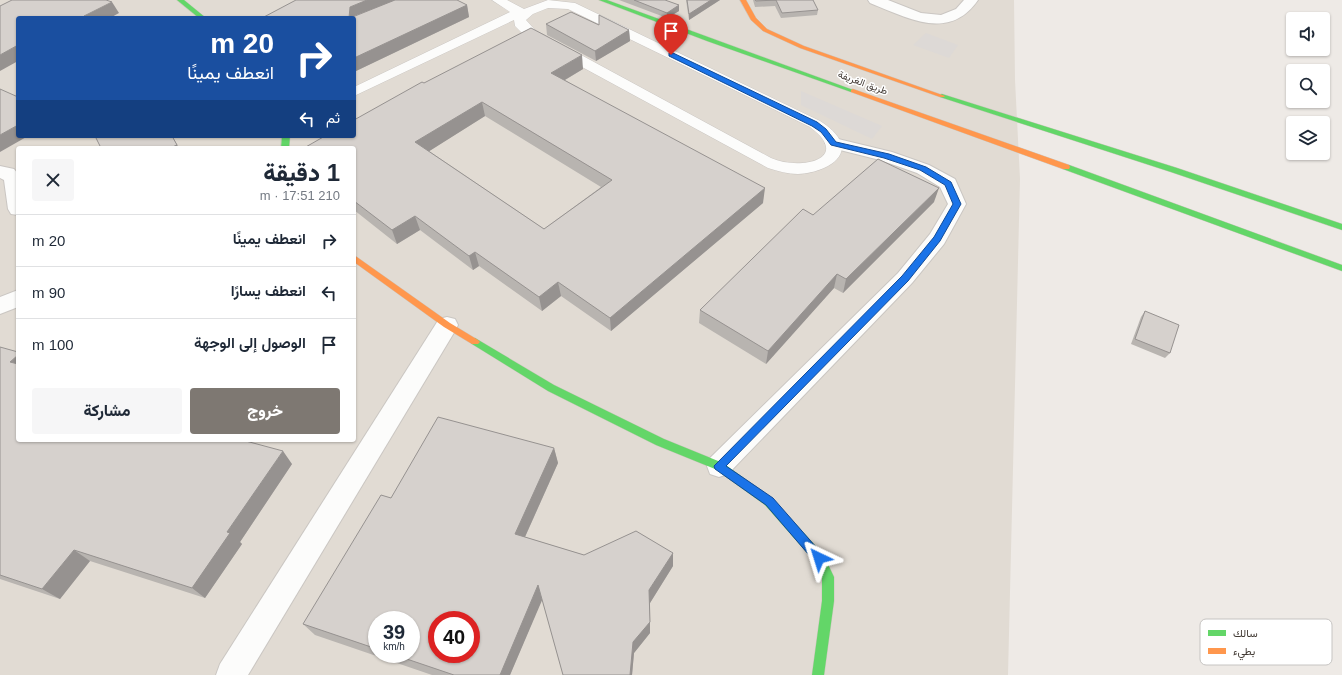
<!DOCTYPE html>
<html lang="ar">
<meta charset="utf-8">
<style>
:root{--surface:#fff;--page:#f6f6f7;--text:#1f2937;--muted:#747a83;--line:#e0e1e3;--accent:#7e7872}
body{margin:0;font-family:Arial,Vazirmatn,sans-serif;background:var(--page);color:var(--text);direction:rtl;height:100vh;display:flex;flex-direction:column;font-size:15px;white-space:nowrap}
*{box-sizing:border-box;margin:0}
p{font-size:13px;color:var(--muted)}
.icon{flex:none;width:22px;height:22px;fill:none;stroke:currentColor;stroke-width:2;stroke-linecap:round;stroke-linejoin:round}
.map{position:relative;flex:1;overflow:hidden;direction:ltr}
.side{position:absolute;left:16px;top:146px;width:340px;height:296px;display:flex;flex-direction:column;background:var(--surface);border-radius:4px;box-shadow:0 1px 3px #0004;direction:rtl}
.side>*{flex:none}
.guide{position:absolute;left:16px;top:16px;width:340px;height:122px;border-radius:4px;box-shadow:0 1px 3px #0004;direction:rtl;background:#1a4fa0;color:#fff;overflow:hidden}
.tools{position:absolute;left:1286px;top:12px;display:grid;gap:8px}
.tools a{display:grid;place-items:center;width:44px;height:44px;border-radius:4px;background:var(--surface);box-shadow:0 1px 3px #0004;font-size:20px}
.speed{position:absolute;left:368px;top:611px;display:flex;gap:8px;font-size:20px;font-weight:700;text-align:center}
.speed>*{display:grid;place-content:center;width:52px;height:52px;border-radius:50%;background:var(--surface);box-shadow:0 1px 3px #0004;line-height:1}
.speed small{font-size:10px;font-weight:400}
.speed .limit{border:6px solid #d22;background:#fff;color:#111}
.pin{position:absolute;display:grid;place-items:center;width:34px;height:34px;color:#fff;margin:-41px -17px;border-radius:50% 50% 50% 0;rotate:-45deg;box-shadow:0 0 4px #0007}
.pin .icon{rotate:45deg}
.me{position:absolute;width:44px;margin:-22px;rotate:319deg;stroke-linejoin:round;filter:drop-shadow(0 0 3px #0008)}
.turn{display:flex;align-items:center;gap:14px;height:84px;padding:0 16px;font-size:18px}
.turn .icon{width:52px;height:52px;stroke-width:2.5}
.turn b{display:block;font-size:28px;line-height:34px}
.then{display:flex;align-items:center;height:38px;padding:0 16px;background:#0003;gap:8px;font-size:15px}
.round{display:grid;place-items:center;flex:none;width:42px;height:42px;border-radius:4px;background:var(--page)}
.head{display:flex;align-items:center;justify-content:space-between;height:68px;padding:0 16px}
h1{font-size:24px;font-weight:800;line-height:30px}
.primary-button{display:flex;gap:8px;margin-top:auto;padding:8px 16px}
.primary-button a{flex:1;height:46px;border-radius:4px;background:var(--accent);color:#fff;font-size:16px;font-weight:800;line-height:46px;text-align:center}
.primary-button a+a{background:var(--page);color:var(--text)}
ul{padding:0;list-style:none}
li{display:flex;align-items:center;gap:12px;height:52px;padding:0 16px;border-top:1px solid var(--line)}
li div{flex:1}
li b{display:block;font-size:15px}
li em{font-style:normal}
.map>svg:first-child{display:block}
</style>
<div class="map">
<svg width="1342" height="675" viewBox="0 0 1342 675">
<rect width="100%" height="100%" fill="#eeeae6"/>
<!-- residential -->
<path fill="#e1dbd3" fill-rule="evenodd" d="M0,0h1014l1,80 5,99 -12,496h-1008zM18,18h336v118h-336zM18,148h336v292h-336zM377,620h34v34h-34zM437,620h34v34h-34z"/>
<!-- parking -->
<g fill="#ddd9d6">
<path d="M926,33l32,12 -9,13 -36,-13z"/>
<path d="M801,91l81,35 -10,13 -71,-34z"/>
</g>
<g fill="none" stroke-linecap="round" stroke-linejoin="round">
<!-- lane casing -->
<g stroke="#cac6c2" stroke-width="1">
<path id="lane" d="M492,0h15l17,9 24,-9 27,3 245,118c8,5 18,13 21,22 6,21 -28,31 -43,31 -10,0 -20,-3 -30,-6l-243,-132 -10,-10 -1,-6 -160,76v-9l156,-75zM548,8l20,1 242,118c43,32 -10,44 -39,31l-236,-128 -9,-10 7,-6z"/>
</g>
<!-- street casing -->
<g stroke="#cac6c2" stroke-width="2">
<g id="street">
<path d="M868,0h20l33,13 20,2 15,-6 8,-9h14c-29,42 -70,18 -108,3z"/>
<path d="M834,138l58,14 37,13 26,14 11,25 -22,40 -32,39 -184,191 -9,3 -9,-3 -3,-8 3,-8 188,-185 32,-39 18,-30 -8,-17 -23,-14 -37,-13 -52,-13 -3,-4 3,-4z"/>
<path d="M0,166l14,3 4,5v41l-7,-1 -3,-5 -4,-29 -4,-2z"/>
<path d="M18,290v17l-18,7v-17z"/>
<path d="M447,317l8,2 3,6 -3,6 -207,344h-32l4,-11 219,-345z"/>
</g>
</g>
<!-- fast casing -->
<g stroke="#cec7bf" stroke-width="1">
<g id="fast">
<path d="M177,0h7l22,18h-7z"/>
<path d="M599,0h8l249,91 -1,1h-4l-144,-51z"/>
<path d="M942,94l235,74 165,56v6l-171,-58 -231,-75v-2z"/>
<path d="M282,136h8l-1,12h-8z"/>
<path d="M1063,165h6l273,100v6l-279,-102z"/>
<path d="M475,338l79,47 110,54 59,24 50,36 50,55 11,23v24l-10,74h-12l10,-74v-24l-7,-15 -50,-57 -50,-36 -59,-24 -108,-54 -76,-47 -2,-2 2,-2z"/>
</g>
</g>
<!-- slow casing -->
<g stroke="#cec7bf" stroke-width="1">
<g id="slow">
<path d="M740,0h6l10,18 11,11 37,17 141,50 -1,1h-4l-140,-49 -37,-17 -12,-11z"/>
<path d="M853,89l216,76 1,2 -1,2h-6l-212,-77v-2z"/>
<path d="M354,255l96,68 28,17 2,2 -2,2h-6l-28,-17 -90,-65z"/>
</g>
</g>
<!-- lane -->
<use href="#lane" fill="#fcfcfb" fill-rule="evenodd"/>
<!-- street -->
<use href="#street" fill="#fcfcfb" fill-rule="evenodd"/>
<!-- fast -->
<use href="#fast" fill="#63d668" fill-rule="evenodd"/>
<!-- slow -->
<use href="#slow" fill="#ff974d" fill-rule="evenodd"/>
</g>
<!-- wall -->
<g fill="#b8b4b0" fill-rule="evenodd">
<path d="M619,0h46l14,11 -12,7z"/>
<path d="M686,0h34l-31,20z"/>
<path d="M753,0h60l5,10 -1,5 -36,3 -6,-12 -20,1z"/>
<path d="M467,5l2,12 -113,54 -2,-1v-52z"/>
<path d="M546,24l53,1 30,5 1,11 -34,20 -49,-26z"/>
<path d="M583,69l-18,11 198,123 -152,128 -50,-35 -19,15 -63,-45 -6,4 -53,-40 -23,14 -43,-34v-62l70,-65zM485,116l116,71 -57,42 -115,-78z"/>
<path d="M934,202l-91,91 -9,-5 -68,76 -67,-41 1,-13 113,-95z"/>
<path d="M1145,311l25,42 -5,5 -34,-14 10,-27z"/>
<path d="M0,347l18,93 274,24 -52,78 2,2 -37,54 -115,-37 -30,38 -60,-20z"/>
<path d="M554,448l4,15 -33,74 59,18 89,-2v13l-23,37v30l-16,20 -2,22h-69l-21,-76 -32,76h-78l-117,-40 -12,-11 88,-126zM377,620l34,34h-34z"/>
</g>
<!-- shaded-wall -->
<g fill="#969290">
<path d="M367,0h30l-48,18 1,-11z"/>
<path d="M711,0h9l-31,20v-6z"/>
<path d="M112,2l7,11 -9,5h-25l-1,-2z"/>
<path d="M467,5l2,12 -113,54 -2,-6v-7z"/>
<path d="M679,5v6l-12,7v-5z"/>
<path d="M629,30l1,11 -34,20 -1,-10z"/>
<path d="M18,45v16l-18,10v-16z"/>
<path d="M582,55l1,14 -30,18 -2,-14z"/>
<path d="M482,102l3,14 -65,41 -5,-15z"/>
<path d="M18,125v11h10l-28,16v-17z"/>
<path d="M172,136l7,12h-9z"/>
<path d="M765,188l-2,15 -152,128 -1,-13z"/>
<path d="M939,188l-5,14 -91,91 3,-14z"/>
<path d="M415,216l5,14 -23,14 -5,-14z"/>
<path d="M475,252l4,14 -6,4 -4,-14z"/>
<path d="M837,274l-3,14 -68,76 2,-13z"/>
<path d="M558,282l3,14 -19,15 -3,-14z"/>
<path d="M18,355v14l-8,-7z"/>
<path d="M554,448l4,15 -38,85 -5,-14z"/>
<path d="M283,451l9,13 -52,78 2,2 -37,54 -13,-10 35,-56z"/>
<path d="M74,550l16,11 -30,38 -18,-10z"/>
<path d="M673,553v13l-23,37v30l-16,20 -2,22h-2l3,-33 16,-52z"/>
<path d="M538,585l5,13 -33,77h-10z"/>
</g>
<!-- building -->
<g fill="#d6d1cd" stroke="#969290" fill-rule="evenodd">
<path d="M12,0h94l6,2 -28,14 5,2h-71v27l-18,10v-49z"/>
<path d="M296,0h71l-17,7 -1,11h-87z"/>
<path d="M395,0h62l10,5 -113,53v-40h-4z"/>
<path d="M634,0h31l14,5 -12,8z"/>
<path d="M687,0h24l-22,14z"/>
<path d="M755,0h58l5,10 -36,3 -6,-13 -20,1z"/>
<path d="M571,12l28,13v-10l30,15 -34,21 -49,-27z"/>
<path d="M531,28l51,27 -31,18 214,115 -155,130 -52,-36 -19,15 -64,-45 -6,4 -54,-40 -23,14 -38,-29v-19h1h-1v-34h-50l21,-12h29v-16l68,-38 2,1zM482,102l130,78 -68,49 -129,-87z"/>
<path d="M0,89l18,8v28l-18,10z"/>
<path d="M95,136h77l5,9 -7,3h-69z"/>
<path d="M878,159l61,29 -93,91 -9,-5 -69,77 -68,-41 103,-101 10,6z"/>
<path d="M1145,311l34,14 -9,28 -35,-14z"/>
<path d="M0,347l18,5v3l-8,7 8,2v76h224l41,11 -56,81 3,1 -38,55 -118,-38 -32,39 -42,-14z"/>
<path d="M438,417l116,31 -39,86 69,21 52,-24 37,22 -24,37 1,32 -17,20 -3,33h-67l-25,-90 -38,90h-46l-62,-21h19v-34h-34v29l-74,-25 78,-129 10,3zM437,620h34v34h-34z"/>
</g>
<!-- route -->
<path fill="#1a73e8" stroke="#114b97" d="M669,53h4l144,69 9,7 10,13 53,12 37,13 25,15 10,22 -21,37 -32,40 -182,185 47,32 50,57 2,3 -2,4 -4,2 -4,-2 -49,-57 -51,-36 -1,-3 188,-190 32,-39 19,-33 -8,-19 -25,-15 -36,-12 -53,-13 -10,-13 -9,-6 -143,-70z"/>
<g text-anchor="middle" stroke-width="3" stroke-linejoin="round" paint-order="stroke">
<!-- far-street labels -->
<g font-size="10" fill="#423a34" stroke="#fff">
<text transform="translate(863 82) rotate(20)" y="4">طريق الغريفة</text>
</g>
</g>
<!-- legend -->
<rect x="1200" y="619" width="132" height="46" rx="6" fill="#fff" stroke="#c6c4c2" stroke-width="1"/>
<rect x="1208" y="630" width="18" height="6" fill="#63d668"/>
<rect x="1208" y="648" width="18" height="6" fill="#ff974d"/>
<g font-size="11" fill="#423a34">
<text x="1233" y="637">سالك</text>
<text x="1233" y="655">بطيء</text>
</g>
</svg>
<div class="tools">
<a><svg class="icon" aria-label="sound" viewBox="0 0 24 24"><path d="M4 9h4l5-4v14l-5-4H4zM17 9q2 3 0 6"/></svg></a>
<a><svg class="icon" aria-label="search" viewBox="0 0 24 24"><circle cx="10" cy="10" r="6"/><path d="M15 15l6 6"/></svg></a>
<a><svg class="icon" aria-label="layers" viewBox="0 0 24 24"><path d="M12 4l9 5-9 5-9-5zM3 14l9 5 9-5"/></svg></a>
</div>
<div class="speed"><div>39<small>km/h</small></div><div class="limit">40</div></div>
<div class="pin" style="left:671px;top:55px;background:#d93025"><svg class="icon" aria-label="arrive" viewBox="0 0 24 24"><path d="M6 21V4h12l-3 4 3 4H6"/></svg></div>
<svg class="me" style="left:819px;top:558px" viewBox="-20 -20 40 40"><path d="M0-17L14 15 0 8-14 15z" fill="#1a73e8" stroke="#fff" stroke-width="4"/></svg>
<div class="guide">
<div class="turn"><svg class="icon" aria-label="right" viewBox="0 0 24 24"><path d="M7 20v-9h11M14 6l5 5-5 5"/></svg><div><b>20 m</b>انعطف يمينًا</div></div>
<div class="then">ثم<svg class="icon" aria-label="left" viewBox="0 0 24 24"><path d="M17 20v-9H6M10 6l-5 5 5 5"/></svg></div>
</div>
<section class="side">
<div class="head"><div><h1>1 دقيقة</h1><p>210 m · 17:51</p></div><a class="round"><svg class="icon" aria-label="close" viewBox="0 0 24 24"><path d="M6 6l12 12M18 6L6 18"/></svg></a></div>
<ul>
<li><svg class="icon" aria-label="right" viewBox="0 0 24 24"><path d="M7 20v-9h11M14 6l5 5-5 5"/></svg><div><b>انعطف يمينًا</b></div><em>20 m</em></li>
<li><svg class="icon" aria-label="left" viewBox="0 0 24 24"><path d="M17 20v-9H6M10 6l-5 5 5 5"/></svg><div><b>انعطف يسارًا</b></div><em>90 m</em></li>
<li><svg class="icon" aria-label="arrive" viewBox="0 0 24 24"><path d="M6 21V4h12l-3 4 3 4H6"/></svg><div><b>الوصول إلى الوجهة</b></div><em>100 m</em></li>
</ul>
<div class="primary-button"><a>خروج</a><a>مشاركة</a></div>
</section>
</div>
